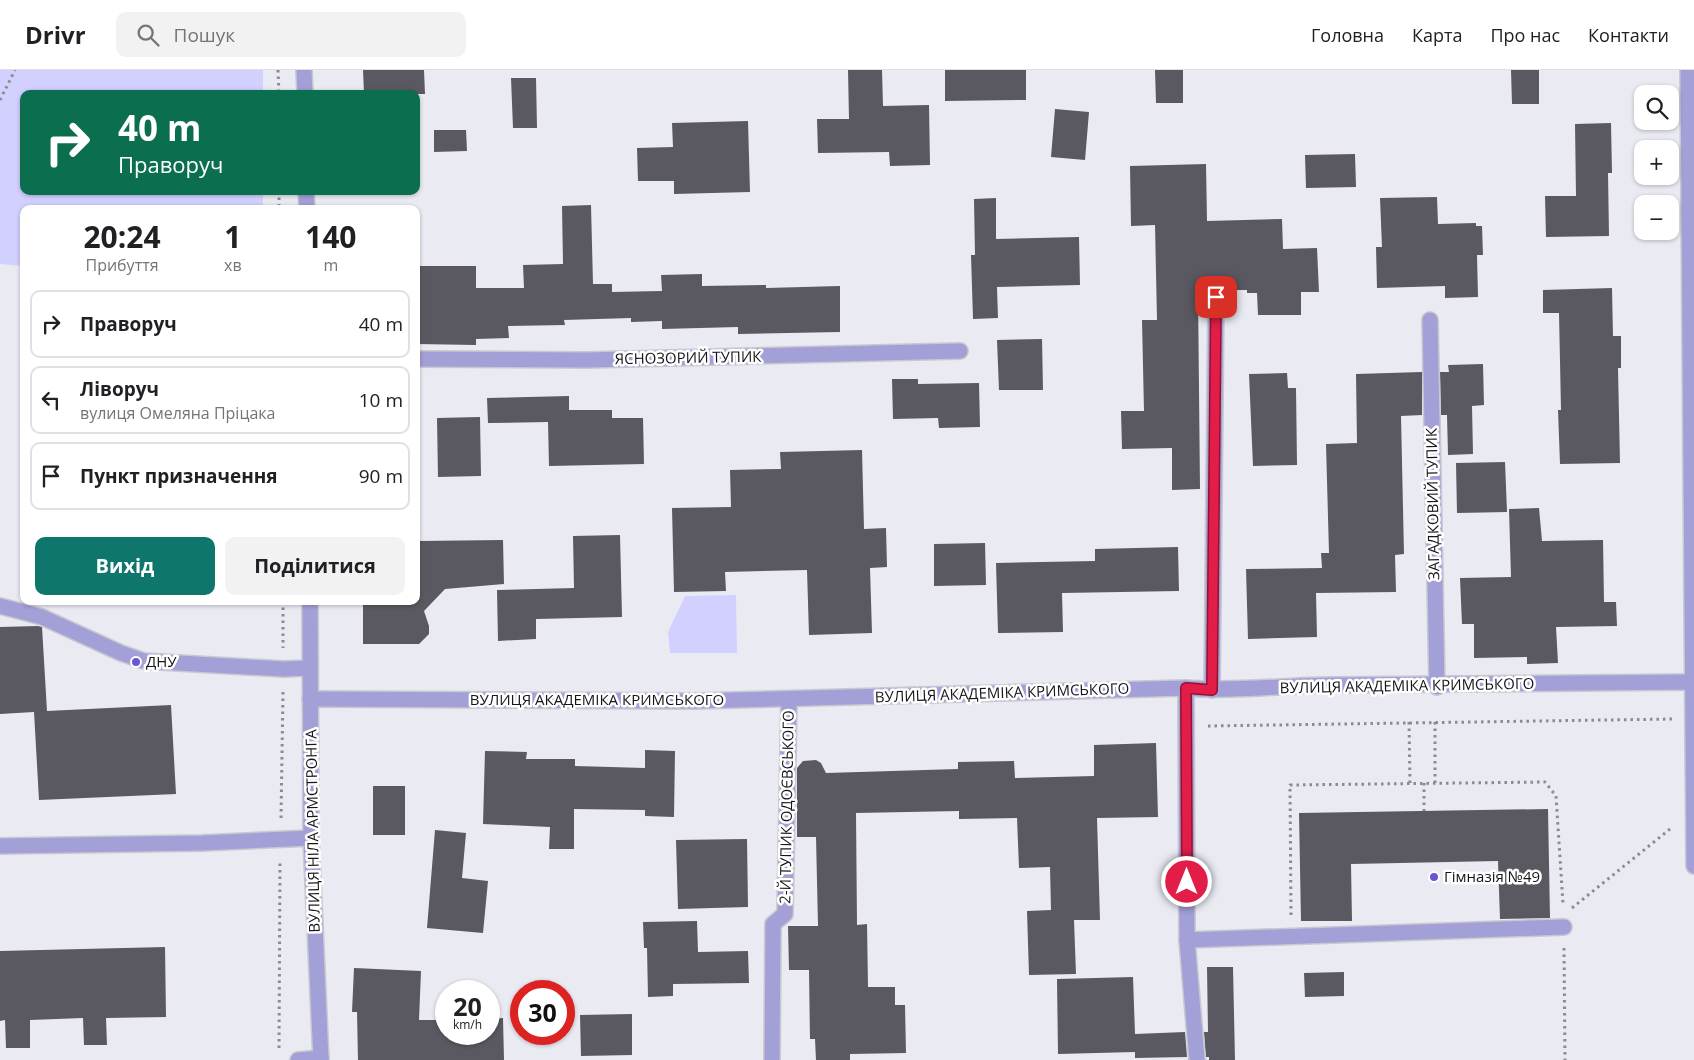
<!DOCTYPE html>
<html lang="uk">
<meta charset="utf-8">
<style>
:root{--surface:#fff;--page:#f2f2f2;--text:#202124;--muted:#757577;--line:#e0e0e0;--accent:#0f766e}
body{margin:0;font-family:"Open Sans",sans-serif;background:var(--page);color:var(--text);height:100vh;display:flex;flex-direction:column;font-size:19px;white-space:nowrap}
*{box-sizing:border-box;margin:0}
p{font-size:16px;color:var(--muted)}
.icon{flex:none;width:28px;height:28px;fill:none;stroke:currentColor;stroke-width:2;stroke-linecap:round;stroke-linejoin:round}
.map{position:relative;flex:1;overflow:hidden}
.details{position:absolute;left:20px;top:135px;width:400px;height:400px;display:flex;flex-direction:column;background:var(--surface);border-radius:10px;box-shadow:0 1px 4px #0004}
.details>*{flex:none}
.guide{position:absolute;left:20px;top:20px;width:400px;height:105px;border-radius:10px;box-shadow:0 1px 4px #0004;background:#0b6e4f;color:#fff;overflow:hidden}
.buttons{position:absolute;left:1634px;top:15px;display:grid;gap:10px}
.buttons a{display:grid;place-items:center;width:45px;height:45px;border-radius:10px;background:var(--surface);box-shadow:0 1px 4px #0004;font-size:25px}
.speed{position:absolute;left:435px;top:910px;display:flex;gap:10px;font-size:25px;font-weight:700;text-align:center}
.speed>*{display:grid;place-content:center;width:65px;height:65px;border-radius:50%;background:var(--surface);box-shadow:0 1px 4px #0004;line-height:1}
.speed small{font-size:12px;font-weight:400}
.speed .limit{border:8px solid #d22;background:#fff;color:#111}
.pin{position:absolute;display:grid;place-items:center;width:42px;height:42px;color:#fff;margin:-21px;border-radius:10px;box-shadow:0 2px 8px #0006}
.me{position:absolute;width:55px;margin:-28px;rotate:0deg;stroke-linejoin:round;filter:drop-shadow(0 0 4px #0008)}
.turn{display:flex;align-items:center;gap:18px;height:105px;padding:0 15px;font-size:22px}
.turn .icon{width:65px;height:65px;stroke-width:2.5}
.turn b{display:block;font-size:35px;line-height:42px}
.eta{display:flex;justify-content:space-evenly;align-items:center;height:85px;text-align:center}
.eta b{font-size:30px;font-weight:700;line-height:35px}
.button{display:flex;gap:10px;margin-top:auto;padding:10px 15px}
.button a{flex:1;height:58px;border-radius:10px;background:var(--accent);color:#fff;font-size:20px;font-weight:700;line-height:58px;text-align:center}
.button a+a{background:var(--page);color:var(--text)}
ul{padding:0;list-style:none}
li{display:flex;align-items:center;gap:15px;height:68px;margin:0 10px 8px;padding:0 5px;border:2px solid var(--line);border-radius:10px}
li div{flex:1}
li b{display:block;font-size:19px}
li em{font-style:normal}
header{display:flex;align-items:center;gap:30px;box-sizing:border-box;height:70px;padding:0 25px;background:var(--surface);border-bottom:1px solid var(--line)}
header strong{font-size:24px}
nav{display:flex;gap:28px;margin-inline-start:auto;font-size:18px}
.search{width:350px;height:45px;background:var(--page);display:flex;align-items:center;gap:12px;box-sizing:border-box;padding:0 18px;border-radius:10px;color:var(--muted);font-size:19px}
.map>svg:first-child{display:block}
</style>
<header>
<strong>Drivr</strong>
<div class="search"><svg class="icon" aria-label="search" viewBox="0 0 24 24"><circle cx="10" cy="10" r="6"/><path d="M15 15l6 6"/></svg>Пошук</div>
<nav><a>Головна</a><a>Карта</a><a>Про нас</a><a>Контакти</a></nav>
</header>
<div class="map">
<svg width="1694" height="990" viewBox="0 0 1694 990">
<rect width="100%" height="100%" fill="#eaeaf3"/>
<!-- green -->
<g fill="#d2d0fe">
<path d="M0,0h263v24h-239v97h239v18h-239v57l-24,-2z"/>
<path d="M736,525l1,58h-67l-2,-21 17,-36z"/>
</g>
<!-- building -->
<g fill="#5a5961">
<path d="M363,0h61l1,24h-61z"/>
<path d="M848,0h34l1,36 46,-1 1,60 -40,1 -1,-14 -71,1 -1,-34h32z"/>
<path d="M945,0h81v30l-81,1z"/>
<path d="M1155,0h28v33h-27z"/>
<path d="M1511,0h28v34h-27z"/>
<path d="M511,8h25l1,50h-24z"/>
<path d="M1055,39l34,3 -4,48 -34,-3z"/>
<path d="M748,51l2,71 -76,2v-13h-36l-1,-33 36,-1 -1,-24z"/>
<path d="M1611,53l1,50h-4l1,63 -63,1 -1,-41h31l-1,-72z"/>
<path d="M434,60h32l1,21 -33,1z"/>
<path d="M1355,84l1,33 -50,1 -1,-33z"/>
<path d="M1206,94l1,57 75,-2 1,30 34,-1 2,44h-18v23h-43l-1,-22h-10v-3h-25l-5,-2 -19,2 2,199 -28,1v-42l-50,1 -1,-38h23l-2,-91h15l-2,-95 -24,1 -1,-60z"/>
<path d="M1437,127l1,27 38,-1v3h6l1,29h-6l1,42 -33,1v-12l-68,2 -1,-41h6l-2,-49z"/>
<path d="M996,128v41l83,-2 1,48 -83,2 1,31 -25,1 -2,-64h4l-1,-56z"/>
<path d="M591,135l2,79h19v8l50,-1 -1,-16 41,-1v12l64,-1v3l74,-2v46l-102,2v-7l-76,2v-8l-31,1v-4l-67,2 1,5 -57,1 1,12 -33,1v6l-60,-1v-78h60v22h48l-1,-23 40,-1 -1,-58z"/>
<path d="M1612,218l1,48h8v32h-3l2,95 -60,1 -2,-54h3l-2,-97h-16v-23z"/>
<path d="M1042,269l1,51h-44l-2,-50z"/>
<path d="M1483,294l1,41 -12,1 1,48 -25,1 -1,-40h-6l-1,-43h9l-1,-7z"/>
<path d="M1422,302v43l-21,1 3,138 -9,1 1,37 -80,1 1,44 -69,2 -2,-70 76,-1 -1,-15h8l-3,-109 31,-1 -1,-69z"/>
<path d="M1287,303l1,15h8l1,77 -44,1 -4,-92z"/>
<path d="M892,309h26v5l61,-1 1,44 -41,1 -1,-10 -45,1z"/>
<path d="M569,326v14h43v8h31l1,46 -95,2 -1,-44 -60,1 -1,-25z"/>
<path d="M480,347l1,59 -43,1 -1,-59z"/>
<path d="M862,380l2,79 22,-1 1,39 -17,1 2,65 -63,2 -2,-65 -82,2 1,19 -52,1 -2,-84 59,-1 -1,-37 51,-1 -1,-17z"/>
<path d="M1505,392l2,50 -50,1 -1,-50z"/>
<path d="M1539,438l3,33 61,-1 1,62h12l1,24 -61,1 2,36 -31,1v-7l-53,1v-34h-12l-2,-46 51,-1 -2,-68z"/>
<path d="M620,465l2,82 -86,2v20l-38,2 -1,-51 77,-2 -1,-52z"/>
<path d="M503,470l1,44 -59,5 -21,22 5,15v8l-10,10h-56v-43h53l2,-60z"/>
<path d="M985,473l1,42 -52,1v-42z"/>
<path d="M1178,477l1,44 -117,2 1,39 -65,1 -2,-70 99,-2v-12z"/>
<path d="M38,556l4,1 5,84 124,-6 5,89 -137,6 -5,-88 -34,2v-87z"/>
<path d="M1156,673l2,74 -61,1 3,102h-26l2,54 -47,1 -2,-64 24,-1 -1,-43 -31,1 -2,-50 -58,1v-8l-103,2 1,112 10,-1 1,63h27v18h10l1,48 -56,1v6h-34l-1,-21h-5l-1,-69h-20l-1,-44h30l-2,-89h-19v-69l6,-7 13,-1 5,3 5,10 132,-4v-7l56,-1 1,17 79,-2v-31z"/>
<path d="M645,680l30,1 -1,66 -29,-1v-6l-71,-1v40h-25l1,-22 -67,-3 2,-73 42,1 -1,7h49v7l70,2z"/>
<rect x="373" y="716" width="32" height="49"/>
<path d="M1548,739l2,109 -50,1 -2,-58 -147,3 1,57h-51l-2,-108z"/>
<path d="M435,760l31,3 -4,45 26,3 -5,52 -56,-5z"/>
<path d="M747,769l1,68 -70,2 -2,-69z"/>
<path d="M697,851l1,31 50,-1 1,32 -76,1v12l-25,1 -1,-49h-3l-1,-26z"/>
<path d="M165,877l1,70 -60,1 1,27h-23l-1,-27 -53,2v28h-24l-1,-28 -5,1v-70z"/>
<path d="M1207,897h26l2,93h-26v-3h-3l-2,-25h4z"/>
<path d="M354,898l67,3 -2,49h27v14h43v-15l14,-1 1,42h-146l-1,-48h-5z"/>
<path d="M1344,902v24l-39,1 -1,-24z"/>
<path d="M1133,907l2,57 50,-2 2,25 -52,1v-6l-77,2 -1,-75z"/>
<path d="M632,944v41l-51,1 -1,-41z"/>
</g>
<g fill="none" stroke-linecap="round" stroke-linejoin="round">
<!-- service casing -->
<g stroke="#c8c8d0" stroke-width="18">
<g id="service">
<path d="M1430,250l7,367"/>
<path d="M416,289l171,1 373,-9"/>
<path d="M0,536l42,11 79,36 23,8 139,8 27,-1"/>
<path d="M1212,620l4,-393"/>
<path d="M0,776l202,-3 109,-5"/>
<path d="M1187,870l377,-13"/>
<path d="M298,990l23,-2"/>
<path d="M772,990l1,-136 12,-10 4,-215"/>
</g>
</g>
<!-- minor casing -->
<g stroke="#c8c8d0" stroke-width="18">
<g id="minor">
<path d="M304,0l1,24"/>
<path d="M1688,0l6,796"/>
<path d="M306,121l1,18"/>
<path d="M310,531l1,237 10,222"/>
<path d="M1186,618l1,252 10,120"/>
<path d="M310,629l384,2 492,-13c49,4 98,-3 148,-3 120,0 240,-1 360,-3"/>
</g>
</g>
<!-- path -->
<g stroke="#8a8a90" stroke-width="3" stroke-dasharray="2.5 4" stroke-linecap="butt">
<path d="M278,0l1,24"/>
<path d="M0,30l15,-30"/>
<path d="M279,121v18"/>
<path d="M283,531v47"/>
<path d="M1409,652l1,62"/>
<path d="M1435,652v61"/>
<path d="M1208,656l464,-7"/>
<path d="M1424,713v28"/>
<path d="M281,748l2,-126"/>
<path d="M1572,838l98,-79"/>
<path d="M1291,845l-1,-130 255,-3 11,14 7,108"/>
<path d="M1564,878l1,112"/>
<path d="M279,978l1,-186"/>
</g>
<!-- service -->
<use href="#service" stroke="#a39fd7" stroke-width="15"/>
<!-- minor -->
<use href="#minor" stroke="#a39fd7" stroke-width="15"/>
</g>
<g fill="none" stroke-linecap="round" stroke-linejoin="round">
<!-- route casing -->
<g stroke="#92132f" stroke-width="12">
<path id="route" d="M1187,812l-1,-194 26,2 4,-393"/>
</g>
<!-- route -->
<use href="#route" stroke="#e11d48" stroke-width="9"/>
</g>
<!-- markers -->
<g fill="#6c56cf" stroke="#fff" stroke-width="2">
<circle cx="136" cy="592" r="5"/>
<circle cx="1434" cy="807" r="5"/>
</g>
<g text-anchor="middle" stroke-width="5" stroke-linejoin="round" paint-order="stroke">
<!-- street labels -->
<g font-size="15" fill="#161619" stroke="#fff">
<text transform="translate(688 288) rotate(-1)" y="5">ЯСНОЗОРИЙ ТУПИК</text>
<text transform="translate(1433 434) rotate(-91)" y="5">ЗАГАДКОВИЙ ТУПИК</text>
<text transform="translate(1407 616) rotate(-1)" y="5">ВУЛИЦЯ АКАДЕМІКА КРИМСЬКОГО</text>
<text transform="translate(1002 623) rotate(-2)" y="5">ВУЛИЦЯ АКАДЕМІКА КРИМСЬКОГО</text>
<text x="597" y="635">ВУЛИЦЯ АКАДЕМІКА КРИМСЬКОГО</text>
<text transform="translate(787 737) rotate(-89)" y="5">2-Й ТУПИК ОДОЄВСЬКОГО</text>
<text transform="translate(313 761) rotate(-91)" y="5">ВУЛИЦЯ НІЛА АРМСТРОНГА</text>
</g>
<!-- poi labels -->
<g font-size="15" fill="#161619" stroke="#fff" text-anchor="start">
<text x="146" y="597">ДНУ</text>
<text x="1444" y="812">Гімназія №49</text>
</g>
</g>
</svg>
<div class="buttons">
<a><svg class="icon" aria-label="search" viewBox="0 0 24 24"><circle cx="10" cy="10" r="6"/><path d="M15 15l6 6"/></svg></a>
<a>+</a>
<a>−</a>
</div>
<div class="speed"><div>20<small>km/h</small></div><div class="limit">30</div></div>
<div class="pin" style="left:1216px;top:227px;background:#d93025"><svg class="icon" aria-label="arrive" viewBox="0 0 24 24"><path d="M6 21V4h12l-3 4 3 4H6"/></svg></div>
<svg class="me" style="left:1187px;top:812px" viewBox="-20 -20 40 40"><circle r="17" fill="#e11d48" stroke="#fff" stroke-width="3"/><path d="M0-11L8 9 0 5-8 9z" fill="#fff"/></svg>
<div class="guide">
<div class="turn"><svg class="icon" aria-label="right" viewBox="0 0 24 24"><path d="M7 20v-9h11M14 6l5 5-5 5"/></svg><div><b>40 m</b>Праворуч</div></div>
</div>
<section class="details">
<div class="eta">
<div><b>20:24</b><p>Прибуття</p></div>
<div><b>1</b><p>хв</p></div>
<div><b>140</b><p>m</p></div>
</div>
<ul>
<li><svg class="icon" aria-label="right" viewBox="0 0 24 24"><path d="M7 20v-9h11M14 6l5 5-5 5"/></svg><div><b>Праворуч</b></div><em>40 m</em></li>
<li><svg class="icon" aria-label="left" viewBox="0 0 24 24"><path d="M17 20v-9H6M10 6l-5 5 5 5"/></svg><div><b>Ліворуч</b><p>вулиця Омеляна Пріцака</p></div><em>10 m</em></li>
<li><svg class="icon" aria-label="arrive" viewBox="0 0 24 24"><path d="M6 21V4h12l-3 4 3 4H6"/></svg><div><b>Пункт призначення</b></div><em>90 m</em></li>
</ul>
<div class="button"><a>Вихід</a><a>Поділитися</a></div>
</section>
</div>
